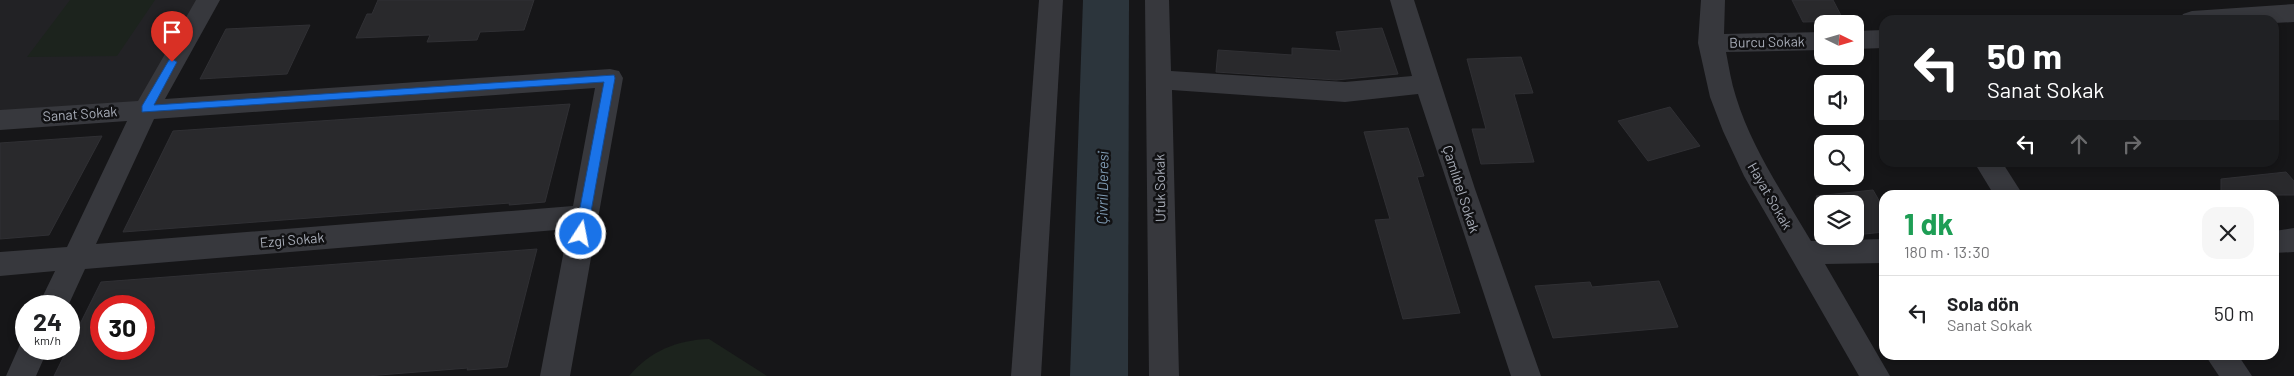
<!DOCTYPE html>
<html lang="tr">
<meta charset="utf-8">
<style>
:root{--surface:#fff;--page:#f6f6f6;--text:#202124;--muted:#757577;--line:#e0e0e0}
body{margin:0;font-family:Barlow,sans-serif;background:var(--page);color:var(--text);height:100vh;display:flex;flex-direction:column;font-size:19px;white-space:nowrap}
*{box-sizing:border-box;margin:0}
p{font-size:16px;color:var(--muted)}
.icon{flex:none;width:28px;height:28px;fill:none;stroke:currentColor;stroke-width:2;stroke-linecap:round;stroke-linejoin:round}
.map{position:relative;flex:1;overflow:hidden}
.side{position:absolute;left:1879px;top:190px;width:400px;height:170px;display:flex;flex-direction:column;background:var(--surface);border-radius:15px;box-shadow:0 2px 8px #0003}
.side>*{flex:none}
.top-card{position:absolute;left:1879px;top:15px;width:400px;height:152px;border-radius:15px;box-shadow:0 2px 8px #0003;background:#202124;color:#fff;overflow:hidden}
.needle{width:32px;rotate:95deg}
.buttons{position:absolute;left:1814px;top:15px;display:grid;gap:10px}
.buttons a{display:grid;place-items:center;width:50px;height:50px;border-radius:10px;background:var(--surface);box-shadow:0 2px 8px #0003;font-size:25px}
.speed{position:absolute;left:15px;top:295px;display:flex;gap:10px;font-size:25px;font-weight:700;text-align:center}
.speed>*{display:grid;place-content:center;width:65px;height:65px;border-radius:50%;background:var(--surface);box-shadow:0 2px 8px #0003;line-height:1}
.speed small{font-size:12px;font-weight:400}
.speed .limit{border:8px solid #d22;background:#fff;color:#111}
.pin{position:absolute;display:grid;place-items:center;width:42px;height:42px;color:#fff;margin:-51px -21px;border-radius:50% 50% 50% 0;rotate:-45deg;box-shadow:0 0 5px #0007}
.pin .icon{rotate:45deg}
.me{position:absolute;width:55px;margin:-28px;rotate:11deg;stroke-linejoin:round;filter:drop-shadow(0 0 4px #0008)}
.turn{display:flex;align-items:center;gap:18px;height:105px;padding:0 25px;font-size:22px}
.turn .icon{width:65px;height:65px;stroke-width:2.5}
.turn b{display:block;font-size:35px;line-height:42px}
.lanes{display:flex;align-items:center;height:48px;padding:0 25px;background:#0003;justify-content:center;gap:25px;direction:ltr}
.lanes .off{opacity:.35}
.round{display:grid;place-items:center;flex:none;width:52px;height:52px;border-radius:15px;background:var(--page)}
.summary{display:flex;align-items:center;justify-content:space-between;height:85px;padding:0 25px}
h1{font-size:30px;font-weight:700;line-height:38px;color:#1e9e55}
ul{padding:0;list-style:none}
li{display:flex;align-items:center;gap:15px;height:75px;padding:0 25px;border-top:1px solid var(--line)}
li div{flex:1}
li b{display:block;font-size:19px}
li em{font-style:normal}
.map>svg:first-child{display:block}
</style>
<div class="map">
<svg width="2294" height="376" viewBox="0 0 2294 376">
<rect width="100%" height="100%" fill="#161618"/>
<!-- built -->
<path fill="#222225" d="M0,0h208l-62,109 -146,11z"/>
<!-- green -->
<g fill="#1c231d">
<path d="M70,0h85l-38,56 -90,1z"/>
<path d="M709,339l58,37h-138c21,-25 48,-36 80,-37z"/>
</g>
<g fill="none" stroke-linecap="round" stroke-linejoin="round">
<!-- river -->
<path fill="#2c353c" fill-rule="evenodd" d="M1083,0h46l-1,376h-58z"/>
</g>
<!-- building -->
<g fill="#29292c" stroke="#303034" fill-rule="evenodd">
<path d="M378,0h156l-10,30 -44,2 -3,8 -50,2 3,-7 -74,3 11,-24h5z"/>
<path d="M1792,0h41l11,21 -41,1z"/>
<path d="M310,25l-23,49 -87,5 26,-50z"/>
<path d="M1382,28l16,46 -62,6 -120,-8 2,-22 74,5v-7l49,3 -5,-19z"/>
<path d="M1521,57l12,36 -19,1 20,68 -53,2 -9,-35h14l-19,-70z"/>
<path d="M570,104l-25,98 -36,3 1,-2 -387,29 50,-101z"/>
<path d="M1670,107l30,39 -52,15 -30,-40z"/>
<path d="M1408,128l16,48 -7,1 43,136 -57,6 -28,-99 15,-1 -26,-87z"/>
<path d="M102,136l-53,99 -49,4v-96z"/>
<path d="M2286,172l8,9v14h-73v-16z"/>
<path d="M1873,190l11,19v23l-29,3v-31h-33v4l-6,-12z"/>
<path d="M537,249l-30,118 -40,3 1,-2 -101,8h-313l47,-94zM101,306h43v43h-43z"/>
<path d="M1659,281l19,46 -125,11 -18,-52 55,-4 2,5z"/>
</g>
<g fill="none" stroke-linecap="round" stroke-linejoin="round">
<!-- minor -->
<g fill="#37383d" fill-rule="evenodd">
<path d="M196,0h24l-55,99 445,-30 9,2 4,7 -53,298h-30l28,-147 -483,40 -17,37h-30l17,-35 -55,5v-24l67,-5 60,-126 -127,9v-20l138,-9zM595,88l-22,118 -477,38 58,-125z"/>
<path d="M1039,0h24l-22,376h-30z"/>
<path d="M1145,0h24l2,71 174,11 67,-6 -22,-76h24l61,189 66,187h-30l-93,-282 -73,8 -173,-12 7,286h-30z"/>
<path d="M1701,0h24l-1,34 98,-2v18l-96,2c3,15 5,30 10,45 16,52 48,98 75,144l73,-2v24l-59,1 65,112h-31l-115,-200 -21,-45 -13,-34 -12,-54z"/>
<path d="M2294,4v18l-20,1v-3h-94l3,-6 9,-3z"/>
<path d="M1884,30v18l-29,1v-18z"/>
<path d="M1974,162h28l21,33h-29z"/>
<path d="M2294,228v24l-20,1v-22z"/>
<path d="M26,338v11h22l-12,27h-30l16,-36z"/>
<path d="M2205,355h33l14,21h-33z"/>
</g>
</g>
<!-- route -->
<path fill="#1a73e8" stroke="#114b97" d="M172,59l5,3 -23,43 460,-30 1,3 -28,156 -6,5 -6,-5 29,-152 -462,30v-6l27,-46z"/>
<g text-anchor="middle" stroke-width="5" stroke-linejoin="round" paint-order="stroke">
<!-- street labels -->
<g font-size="14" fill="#a8adb8" stroke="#111113">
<text transform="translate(1767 42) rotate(-1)" y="5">Burcu Sokak</text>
<text transform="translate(80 114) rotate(-4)" y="5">Sanat Sokak</text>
<text transform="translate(1160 188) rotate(-91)" y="5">Ufuk Sokak</text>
<text transform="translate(1461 189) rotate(72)" y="5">Çamlıbel Sokak</text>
<text transform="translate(1770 196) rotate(60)" y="5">Hayat Sokak</text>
<text transform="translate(292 240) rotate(-5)" y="5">Ezgi Sokak</text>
</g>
<!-- water labels -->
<g font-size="15" font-style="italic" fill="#7f9bb3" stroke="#111113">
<text transform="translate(1103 188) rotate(-89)" y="5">Çivril Deresi</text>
</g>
</g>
</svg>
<div class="buttons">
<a><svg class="needle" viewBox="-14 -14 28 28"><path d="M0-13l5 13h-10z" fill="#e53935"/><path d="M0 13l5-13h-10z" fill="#757577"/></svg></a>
<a><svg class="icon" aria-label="sound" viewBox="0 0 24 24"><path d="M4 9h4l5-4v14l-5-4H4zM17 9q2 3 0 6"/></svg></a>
<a><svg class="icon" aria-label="search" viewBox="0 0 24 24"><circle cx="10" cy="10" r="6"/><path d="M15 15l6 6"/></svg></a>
<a><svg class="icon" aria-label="layers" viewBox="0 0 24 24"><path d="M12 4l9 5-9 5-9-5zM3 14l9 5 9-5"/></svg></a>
</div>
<div class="speed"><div>24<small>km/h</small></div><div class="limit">30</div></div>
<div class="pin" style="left:172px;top:62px;background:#d93025"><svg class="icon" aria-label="arrive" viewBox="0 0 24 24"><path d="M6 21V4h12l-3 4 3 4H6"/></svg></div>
<svg class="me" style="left:581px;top:234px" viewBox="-20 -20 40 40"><circle r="17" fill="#1a73e8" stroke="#fff" stroke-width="3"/><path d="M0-11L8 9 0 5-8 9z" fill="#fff"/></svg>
<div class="top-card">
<div class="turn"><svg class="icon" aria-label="left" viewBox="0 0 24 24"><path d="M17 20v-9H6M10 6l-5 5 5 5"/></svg><div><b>50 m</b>Sanat Sokak</div></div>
<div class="lanes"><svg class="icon" aria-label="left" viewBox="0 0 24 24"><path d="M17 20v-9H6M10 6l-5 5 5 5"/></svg><svg class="icon off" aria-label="ahead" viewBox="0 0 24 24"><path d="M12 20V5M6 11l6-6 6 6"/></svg><svg class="icon off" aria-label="right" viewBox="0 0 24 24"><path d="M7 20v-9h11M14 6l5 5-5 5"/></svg></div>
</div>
<section class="side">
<div class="summary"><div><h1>1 dk</h1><p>180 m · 13:30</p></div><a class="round"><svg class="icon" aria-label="close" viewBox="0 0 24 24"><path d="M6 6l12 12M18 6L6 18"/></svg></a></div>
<ul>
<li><svg class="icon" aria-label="left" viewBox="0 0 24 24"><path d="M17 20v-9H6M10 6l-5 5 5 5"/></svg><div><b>Sola dön</b><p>Sanat Sokak</p></div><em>50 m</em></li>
</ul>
</section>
</div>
